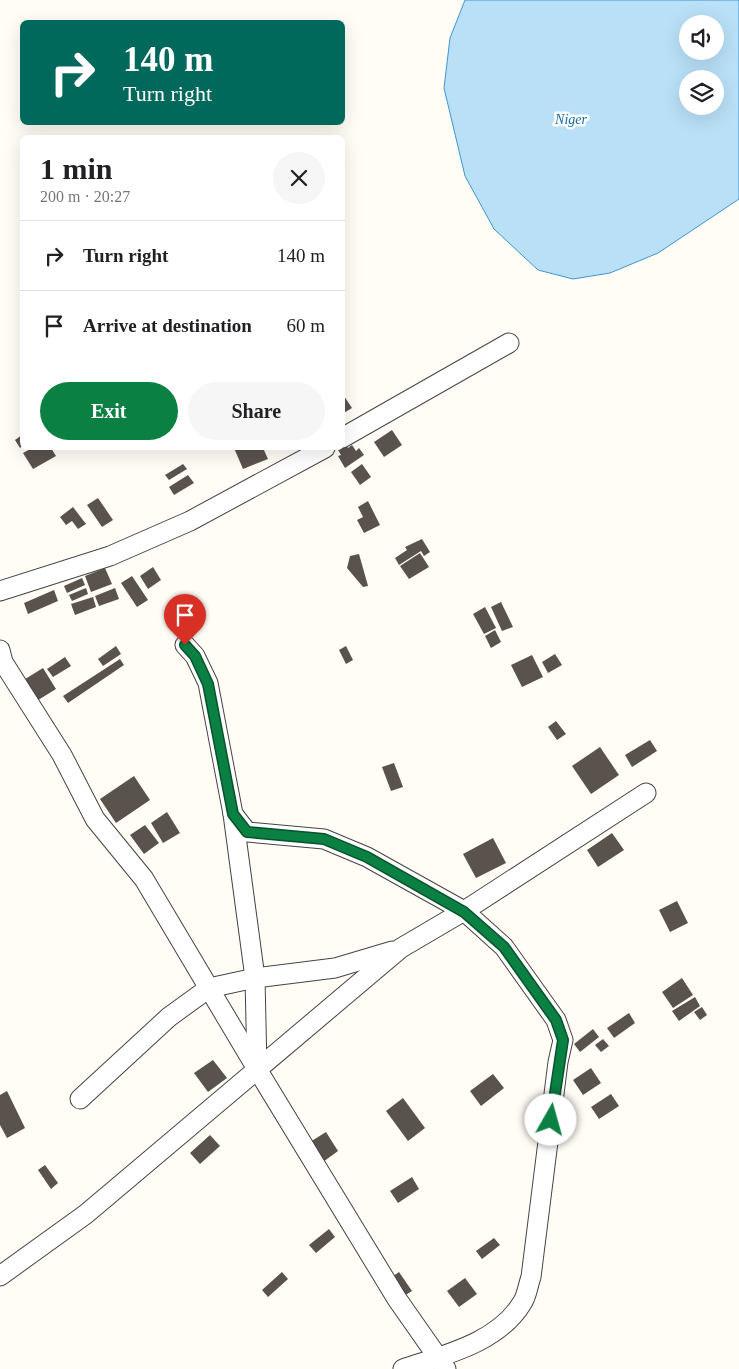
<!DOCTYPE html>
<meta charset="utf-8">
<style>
:root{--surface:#fff;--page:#f6f6f6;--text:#202124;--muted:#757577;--line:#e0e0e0;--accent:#0b8043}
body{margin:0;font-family:"Times New Roman",serif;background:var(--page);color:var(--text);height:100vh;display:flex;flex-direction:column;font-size:19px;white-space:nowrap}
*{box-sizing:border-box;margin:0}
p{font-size:16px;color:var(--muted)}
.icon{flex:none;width:28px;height:28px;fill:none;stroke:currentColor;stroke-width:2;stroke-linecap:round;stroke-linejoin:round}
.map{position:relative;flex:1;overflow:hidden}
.sheet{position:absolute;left:20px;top:135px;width:325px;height:315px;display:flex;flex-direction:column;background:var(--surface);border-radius:8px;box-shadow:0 5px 20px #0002}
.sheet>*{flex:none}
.guide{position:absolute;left:20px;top:20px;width:325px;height:105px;border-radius:8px;box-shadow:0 5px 20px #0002;background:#00695c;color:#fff;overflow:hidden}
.fabs{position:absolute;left:679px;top:15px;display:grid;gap:10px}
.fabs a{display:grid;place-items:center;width:45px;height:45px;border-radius:50%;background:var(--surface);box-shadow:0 5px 20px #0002;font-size:25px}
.pin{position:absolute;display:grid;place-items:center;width:42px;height:42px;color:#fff;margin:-51px -21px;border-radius:50% 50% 50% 0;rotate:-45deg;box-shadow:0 0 5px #0007}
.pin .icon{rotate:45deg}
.me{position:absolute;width:55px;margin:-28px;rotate:7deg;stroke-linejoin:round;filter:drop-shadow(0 0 4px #0008)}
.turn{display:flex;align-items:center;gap:18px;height:105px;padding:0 20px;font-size:22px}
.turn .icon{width:65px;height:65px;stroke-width:2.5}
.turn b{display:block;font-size:35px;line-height:42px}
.round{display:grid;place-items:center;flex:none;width:52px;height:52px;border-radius:26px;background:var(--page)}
.head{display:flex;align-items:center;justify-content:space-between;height:85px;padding:0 20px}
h1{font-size:30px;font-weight:700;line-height:38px}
.cta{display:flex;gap:10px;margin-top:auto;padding:10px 20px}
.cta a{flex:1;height:58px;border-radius:30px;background:var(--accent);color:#fff;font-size:20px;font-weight:700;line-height:58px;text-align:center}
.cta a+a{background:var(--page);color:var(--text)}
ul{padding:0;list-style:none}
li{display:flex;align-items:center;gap:15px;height:70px;padding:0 20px;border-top:1px solid var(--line)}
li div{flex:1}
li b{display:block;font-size:19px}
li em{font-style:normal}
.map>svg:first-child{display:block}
</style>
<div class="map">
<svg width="739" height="1369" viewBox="0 0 739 1369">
<rect width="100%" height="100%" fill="#fffdf5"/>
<!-- water -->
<path fill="#b9e0f7" stroke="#3f96cf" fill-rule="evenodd" d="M465,0h274v199l-81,54 -48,20 -37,6 -35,-9 -44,-41 -29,-53 -21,-88 6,-50zM688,24h27v27h-27zM688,79h27v27h-27z"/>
<!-- building -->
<g fill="#5a524d">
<path d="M344,396l8,12 -10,6v-17z"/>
<path d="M392,430l10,15 -18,12 -10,-15z"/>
<path d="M22,435v11l-2,2 -5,-8z"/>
<path d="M346,445l2,3 4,-3 4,6 3,-3 5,7 -19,13 -7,-12 3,-1 -3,-5z"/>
<path d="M32,448h19l5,8 -23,13 -10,-16z"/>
<path d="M234,448h29l5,11 -25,10z"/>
<path d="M183,464l4,5 -18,11 -4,-5z"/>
<path d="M362,464l9,13 -11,8 -9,-13z"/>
<path d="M188,475l6,8 -20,12 -5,-8z"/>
<path d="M98,498l15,22 -11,7 -15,-22z"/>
<path d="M368,501l12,24 -16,8 -7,-13 6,-3 -5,-10z"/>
<path d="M73,507l13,17 -8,5 -6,-8 -6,4 -6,-8z"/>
<path d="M422,539l8,13 -6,4 -3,-5 -22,14 -4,-7 12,-8 -2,-3z"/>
<path d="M420,553l9,14 -20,12 -9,-13z"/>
<path d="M359,554l9,32 -5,1 -16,-19 3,-12z"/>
<path d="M153,567l8,13 -13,9 -8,-13z"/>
<path d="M105,568l7,16 -21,8 -6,-16z"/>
<path d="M132,576l16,24 -11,7 -16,-24z"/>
<path d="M82,578l3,7 -18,8 -3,-7z"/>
<path d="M86,588l2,6 -16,7 -3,-6z"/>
<path d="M115,588l4,11 -20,7 -4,-10z"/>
<path d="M54,590l4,11 -30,13 -4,-11z"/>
<path d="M93,597l3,10 -21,8 -4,-11z"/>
<path d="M501,602l12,25 -11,4 -11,-24z"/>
<path d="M485,607l11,21 -12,6 -11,-20z"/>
<path d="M495,630l6,12 -10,6 -6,-12z"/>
<path d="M116,646l5,8 -18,12 -5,-7z"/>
<path d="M346,646l7,14 -7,4 -7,-14z"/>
<path d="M555,654l7,11 -14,8 -6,-11z"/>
<path d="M532,655l11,22 -21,10 -11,-22z"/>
<path d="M65,657l6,9 -18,11 -6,-8z"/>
<path d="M120,659l4,6 -56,38 -5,-7z"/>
<path d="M43,668l13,21 -21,13 -13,-21z"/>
<path d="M556,721l10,13 -9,6 -9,-13z"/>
<path d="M650,740l7,11 -25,16 -7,-12z"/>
<path d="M600,747l19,28 -28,19 -19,-28z"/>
<path d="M394,763l9,24 -12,4 -9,-24z"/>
<path d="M134,776l16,24 -34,23 -16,-24z"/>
<path d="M167,812l13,21 -17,10 -12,-20z"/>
<path d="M145,825l14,18 -15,11 -14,-19z"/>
<path d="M612,833l12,17 -26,17 -11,-17z"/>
<path d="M493,838l13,25 -30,15 -13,-24z"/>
<path d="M677,901l11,22 -18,9 -11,-22z"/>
<path d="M682,978l11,17 -20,13 -11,-16z"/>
<path d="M695,997l5,9 -21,15 -7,-10z"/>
<path d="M702,1007l5,8 -7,5 -6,-8z"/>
<path d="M629,1013l6,10 -21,15 -7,-10z"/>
<path d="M593,1029l6,8 -19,15 -6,-8z"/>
<path d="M603,1039l6,7 -8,6 -6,-7z"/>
<path d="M213,1060l14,18 -19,14 -14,-19z"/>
<path d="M591,1068l10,15 -18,12 -10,-15z"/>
<path d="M493,1074l11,14 -23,18 -11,-15z"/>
<path d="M7,1091l18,37 -18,10 -7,-13v-30z"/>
<path d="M611,1094l8,12 -20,13 -8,-12z"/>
<path d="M403,1098l22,30 -17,13 -22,-30z"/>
<path d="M326,1132l12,19 -15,11 -13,-20z"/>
<path d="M210,1135l10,11 -20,18 -10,-11z"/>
<path d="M45,1165l13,18 -7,6 -13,-19z"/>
<path d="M412,1177l7,12 -21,14 -8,-12z"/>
<path d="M329,1229l6,8 -19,16 -7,-8z"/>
<path d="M494,1238l6,7 -18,14 -6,-8z"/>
<path d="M282,1272l6,7 -20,18 -6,-7z"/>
<path d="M399,1272l13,19 -8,5 -12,-19z"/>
<path d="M465,1278l12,16 -18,13 -12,-16z"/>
</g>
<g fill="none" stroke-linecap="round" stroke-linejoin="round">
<!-- street casing -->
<g stroke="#444" stroke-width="21">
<g id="street">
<path d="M342,438l167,-95"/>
<path d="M0,591l110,-35 80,-35 135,-73"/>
<path d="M185,645l10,11 13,27 25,131 14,18 77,7 43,18 97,54 40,36 52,73 7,20 -5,22 -27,215c-3,8 -4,19 -9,26 -24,40 -78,52 -119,66"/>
<path d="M0,650l3,12 59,93 33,64 49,60 113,190 140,230 49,70"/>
<path d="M233,814l22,164 2,90"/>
<path d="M80,1099l89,-82 40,-29 46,-10 80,-10 57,-17"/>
<path d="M0,1276l86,-62 315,-266 63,-37 182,-118"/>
</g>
</g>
<!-- street -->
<use href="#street" stroke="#fff" stroke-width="19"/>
</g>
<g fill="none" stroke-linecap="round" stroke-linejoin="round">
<!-- route casing -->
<g stroke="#07532c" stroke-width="12">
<path id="route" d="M185,645l10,11 13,28 25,130 14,18 77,7 43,18 97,55 40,35 52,73 7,20 -12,80"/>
</g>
<!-- route -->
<use href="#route" stroke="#0b8043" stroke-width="9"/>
</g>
<g text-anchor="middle" stroke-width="5" stroke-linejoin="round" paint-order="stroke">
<!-- water labels -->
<g font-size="14" font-style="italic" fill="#1768a6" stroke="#fff">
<text x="571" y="124">Niger</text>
</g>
</g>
</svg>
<div class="fabs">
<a><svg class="icon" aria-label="sound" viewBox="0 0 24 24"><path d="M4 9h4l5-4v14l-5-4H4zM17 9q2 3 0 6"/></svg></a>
<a><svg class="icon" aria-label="layers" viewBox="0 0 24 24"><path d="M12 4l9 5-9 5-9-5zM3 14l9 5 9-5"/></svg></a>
</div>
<div class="pin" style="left:185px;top:645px;background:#d93025"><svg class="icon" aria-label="arrive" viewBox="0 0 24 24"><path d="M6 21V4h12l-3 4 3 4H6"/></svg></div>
<svg class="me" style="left:551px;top:1120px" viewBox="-20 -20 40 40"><circle r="19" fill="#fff"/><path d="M0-13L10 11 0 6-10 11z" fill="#0b8043"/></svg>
<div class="guide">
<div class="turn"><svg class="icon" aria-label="right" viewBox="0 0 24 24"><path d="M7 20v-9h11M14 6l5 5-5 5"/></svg><div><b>140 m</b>Turn right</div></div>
</div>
<section class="sheet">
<div class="head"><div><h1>1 min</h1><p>200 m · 20:27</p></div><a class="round"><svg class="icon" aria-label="close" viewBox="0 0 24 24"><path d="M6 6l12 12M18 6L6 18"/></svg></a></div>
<ul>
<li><svg class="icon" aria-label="right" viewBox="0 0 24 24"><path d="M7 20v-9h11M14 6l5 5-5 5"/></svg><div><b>Turn right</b></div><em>140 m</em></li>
<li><svg class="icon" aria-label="arrive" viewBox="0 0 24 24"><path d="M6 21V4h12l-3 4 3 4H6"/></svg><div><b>Arrive at destination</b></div><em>60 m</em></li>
</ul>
<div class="cta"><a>Exit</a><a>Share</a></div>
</section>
</div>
